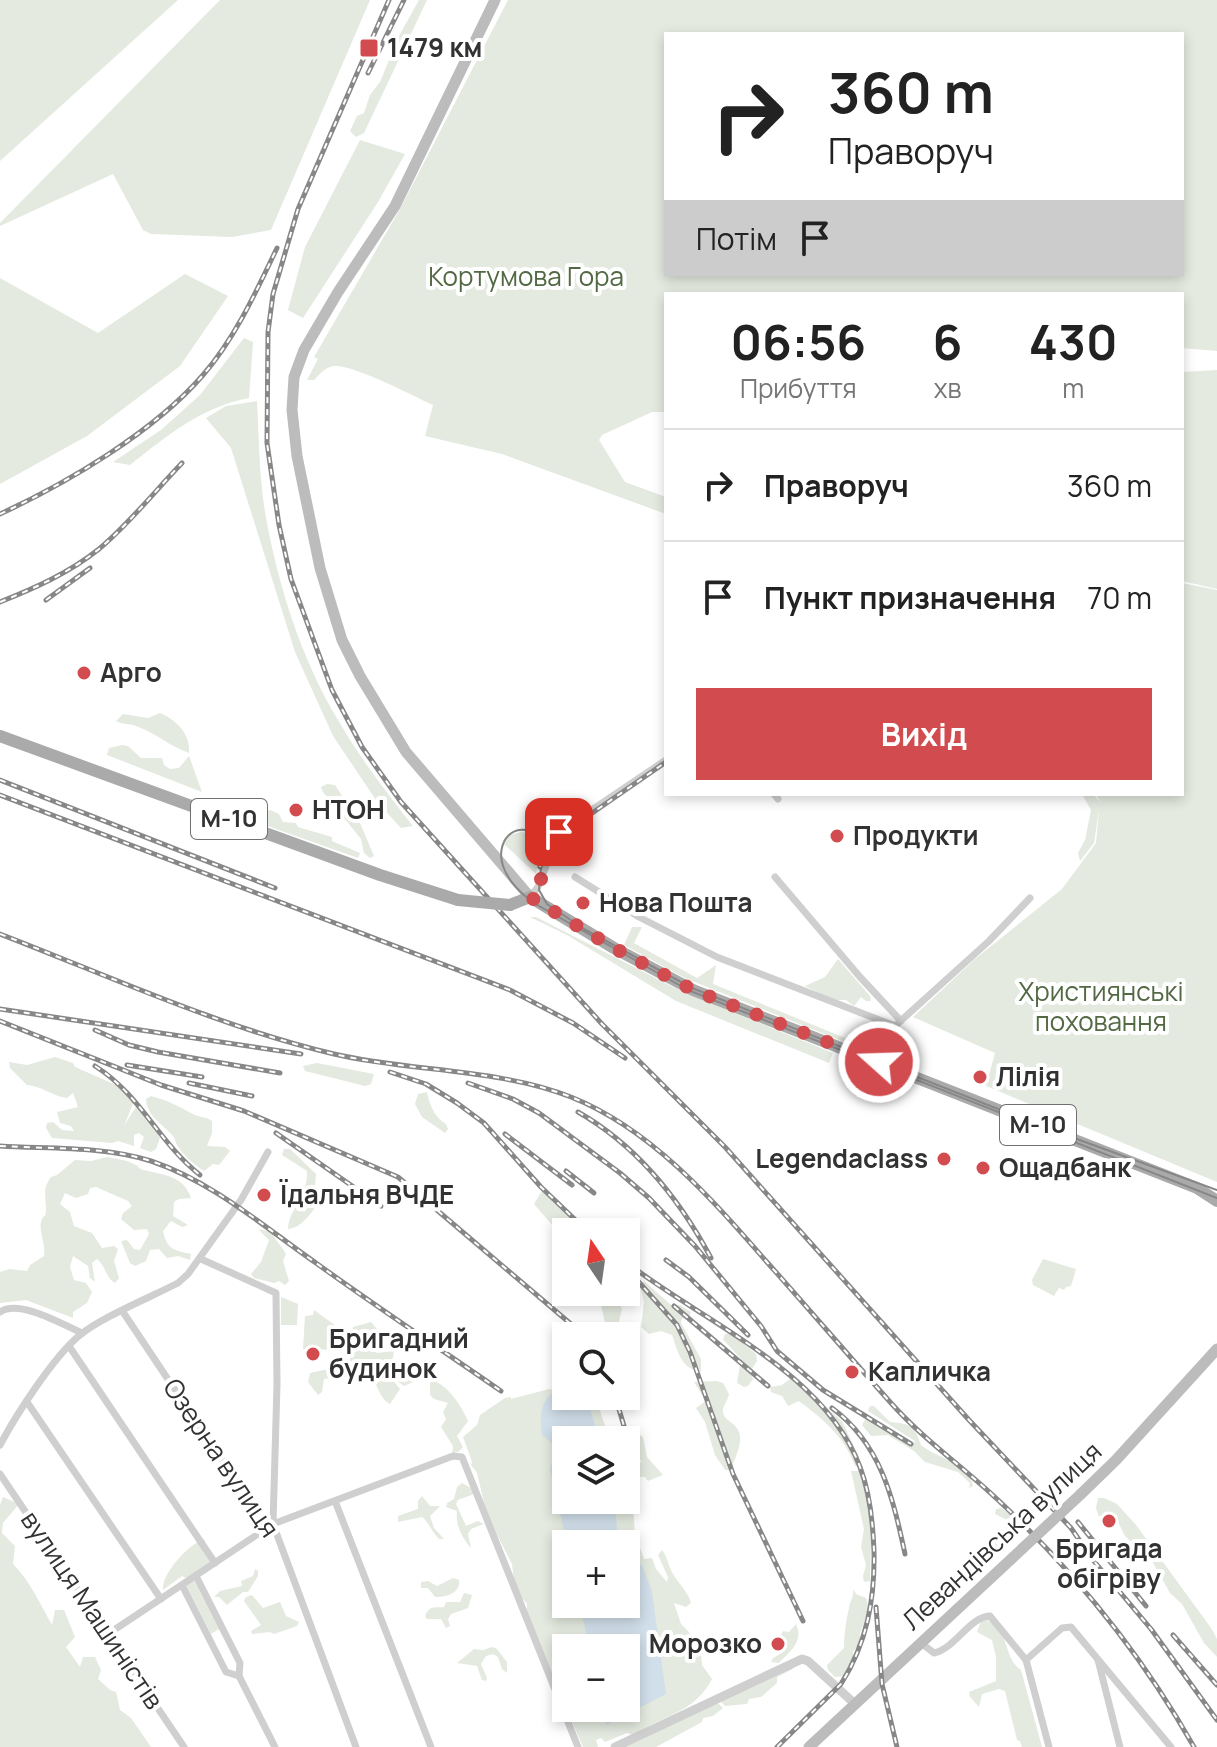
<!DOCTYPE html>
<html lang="uk">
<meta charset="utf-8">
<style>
:root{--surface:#fff;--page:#f2f2f2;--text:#222;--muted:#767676;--line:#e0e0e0;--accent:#d24b4e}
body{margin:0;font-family:Manrope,sans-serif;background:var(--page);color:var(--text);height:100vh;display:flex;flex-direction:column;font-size:30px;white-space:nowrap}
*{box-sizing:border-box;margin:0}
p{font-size:26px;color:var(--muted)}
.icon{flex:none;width:44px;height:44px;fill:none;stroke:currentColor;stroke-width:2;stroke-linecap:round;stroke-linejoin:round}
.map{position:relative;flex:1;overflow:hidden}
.drawer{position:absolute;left:664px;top:292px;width:520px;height:504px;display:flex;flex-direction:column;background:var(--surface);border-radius:0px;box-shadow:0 4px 12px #0003}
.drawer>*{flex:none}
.top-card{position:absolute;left:664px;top:32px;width:520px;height:244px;border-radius:0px;box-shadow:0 4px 12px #0003;background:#fff;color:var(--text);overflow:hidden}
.needle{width:52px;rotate:347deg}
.fabs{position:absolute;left:552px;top:1218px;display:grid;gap:16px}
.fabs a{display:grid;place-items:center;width:88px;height:88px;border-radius:0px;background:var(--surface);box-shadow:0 4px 12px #0003;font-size:40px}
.pin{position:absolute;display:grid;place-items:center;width:68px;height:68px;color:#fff;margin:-34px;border-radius:16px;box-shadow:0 4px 12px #0006}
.me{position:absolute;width:88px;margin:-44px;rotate:290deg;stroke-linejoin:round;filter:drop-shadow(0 0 6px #0008)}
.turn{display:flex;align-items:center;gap:28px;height:168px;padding:0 32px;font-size:36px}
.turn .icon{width:104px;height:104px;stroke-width:2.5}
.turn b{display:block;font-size:56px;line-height:68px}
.then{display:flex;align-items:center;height:76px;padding:0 32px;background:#0003;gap:16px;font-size:30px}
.eta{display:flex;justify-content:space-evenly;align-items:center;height:136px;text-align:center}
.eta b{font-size:48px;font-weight:700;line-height:56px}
.button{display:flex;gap:16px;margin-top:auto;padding:16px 32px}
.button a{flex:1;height:92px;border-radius:0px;background:var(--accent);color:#fff;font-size:32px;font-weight:700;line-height:92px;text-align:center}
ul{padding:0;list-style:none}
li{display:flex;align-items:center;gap:24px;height:112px;padding:0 32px;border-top:2px solid var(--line)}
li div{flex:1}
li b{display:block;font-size:30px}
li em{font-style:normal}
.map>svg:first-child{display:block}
</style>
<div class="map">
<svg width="1217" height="1747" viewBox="0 0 1217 1747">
<rect width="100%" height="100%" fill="#fff"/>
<!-- green -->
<g fill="#e4eadf" fill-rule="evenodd">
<path d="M0,0h178l-178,161z"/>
<path d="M220,0h150l-99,230 -39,7 -81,-3 -8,-4 -30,-56 -113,52v-3z"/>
<path d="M419,0h8l-63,133 -8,4 -6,-6 7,-15 7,-3 6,-18 10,-13 19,-46z"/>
<path d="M508,0h709v351l-35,-3v-54h-516v118h-14l-50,23 -3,5 26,42 41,15v17l-164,-60 -77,-18 8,-31c-19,-9 -81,-41 -99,-39 -9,1 -14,8 -20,14h-7l11,-21 -4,-2 86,-148zM666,34h516v240h-516z"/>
<path d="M360,140l45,14 -27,48 -75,116 -15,-8 17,-63z"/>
<path d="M185,274l43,22 -48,70 -93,70 -87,48v-206l98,55z"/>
<path d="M244,338l9,4 -4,56c-48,9 -82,38 -119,67l-17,-3 48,-32 39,-35z"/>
<path d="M1217,370v219l-35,-8v-209z"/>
<path d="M257,401c2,37 2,74 8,111 12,70 36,147 73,208 22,38 48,72 75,106l-12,2 -23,-25 -45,-67 -38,-84 -64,-204 -25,-30 20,-12z"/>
<path d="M1182,583l35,7v592l-231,-96 9,-33 -82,-36 62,-58 87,-70 34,-46 3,-33 -5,33 -14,18 -2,-8 7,-13 6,-30 -9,-16h11l7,8 -4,-8h86z"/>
<path d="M160,713c17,7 31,22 29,40 -18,-6 -35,-21 -53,-27 -7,-3 -13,-1 -20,-5l7,-7 25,4z"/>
<path d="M122,745l6,1 13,12h21l2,7 6,4 9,-1 10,-12 13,36 -95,-37 2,-7z"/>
<path d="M327,784l8,1 25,38 14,33 -4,2 -6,-5 -3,-14 -38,-47 -2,-5z"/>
<path d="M270,810l9,4 4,8 13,1 2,4 34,10v4l28,12 -2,5 -110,-39 3,-4z"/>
<path d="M521,832l13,2 6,6 1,11 -5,23 -32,-30 6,-9z"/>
<path d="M530,917h6l145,74 152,62 -4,10 -153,-62 -109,-66z"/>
<path d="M632,927h10l-8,16 63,35 19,-13 -3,19 159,65v4l-185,-74 -63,-34z"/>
<path d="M838,959l32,37 1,5h-5l-5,-4 -7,9 -8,-6h-13l-28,-14 20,-9z"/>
<path d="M55,1057l18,6 2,4 41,18 18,16 -10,25 13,-21 6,4 17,29 -4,11 -5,3 -11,-4 4,-11 -5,-4 -5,2v11l-16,-5 -6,2 -60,-5 -6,-10 1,-5 6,-1 9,8 12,1 -3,-5 -11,-3 -3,-11 21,-5 -5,-14 -6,5c-15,-2 -25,-12 -40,-13l-17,-17 -1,-6 18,3z"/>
<path d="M317,1063l57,11 -3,10 -6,2 -60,-15 -2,-5z"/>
<path d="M427,1092c2,12 8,26 19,32l2,5 -3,4 -23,-16 -7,-13 3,-10z"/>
<path d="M151,1096c16,4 29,11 42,18 7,4 12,2 19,7v12l-5,13 18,1 5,4 -11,14 -6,-1 -9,7c-9,-6 -19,-14 -25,-23 -3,-3 -3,-8 -6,-12 -10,-12 -26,-19 -27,-37z"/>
<path d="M284,1149h6l26,25 -1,12 6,10c-6,13 -18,32 -33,33 1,-21 20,-31 19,-58l-25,-16z"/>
<path d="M108,1157c8,2 19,3 26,7 8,4 2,4 10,6 20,5 40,6 47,28l-12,1 -5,3 -1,14 15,9 -6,2 -11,-6 -8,10c4,19 11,19 28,23l-1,6 -12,-4 -11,2 -8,-9 -9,1 -4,11 -11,5 -5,-3 -9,-22 6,-1 7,9 6,1 9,-16 -2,-5 -13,1 -13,-11 2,-6 9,-7 -4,-5 -32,-14 -6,1 -2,6 -12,4 -11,-5 -5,11 10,8 4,14 18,7 10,15 12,-2 4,3 -4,12 5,17 -4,5c-10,-6 -9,-17 -18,-24l-5,4 3,19 -5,-4 -2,-12 -15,-10 -3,11 4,13 12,3 6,9 -5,11 -14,9v6l-47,-18 -26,3v-31l10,-3 17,2 3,-6 14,-9c2,-11 -5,-24 -3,-34 3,-9 5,-3 5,-13 0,-13 -4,-20 5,-32l6,-2 18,-15 16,1z"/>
<path d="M543,1189c18,9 26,26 34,43h-11v9l-32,-37z"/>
<path d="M258,1229l14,3c2,8 10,14 14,22l-3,7 6,20 -4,4 -6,-4 -5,2 -20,-5 -3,-4 10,-12 8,-22z"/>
<path d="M1043,1259l33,10 -5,17 -5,1 -2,3 -5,-2 -5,8 -21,-11 -1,-5z"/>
<path d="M644,1281l27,24h9l11,7 -2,5 -7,1 -1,5 20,36v12c-20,-1 -23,-20 -29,-36l-11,-4 -12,3 -8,-7 3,-25 -4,-16z"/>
<path d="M281,1297l17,7 -1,21h-16z"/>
<path d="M617,1299l5,10 -3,12 4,15h-15l-8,-35z"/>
<path d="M314,1310l29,21v19l-40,-1 2,-33 8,-1z"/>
<path d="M371,1322l12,14 -3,5 -17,-6 -1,5 15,13 17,-2 -2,11 8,-2 2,4 5,-4 6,2 -2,10 11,-4 5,8 -23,10 -8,-6 -1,3 5,6 -10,15c-13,-7 -12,-25 -24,-32l-17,7 -3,-4c6,-11 4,-33 7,-48z"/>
<path d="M730,1333l26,21 1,7 -7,11 3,7 -5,7 -4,1 -7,-4 4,-24 -18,-20 2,-5z"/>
<path d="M333,1368l13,3 -6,6 -16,2 -2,13 -4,3 -10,-13 2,-9z"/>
<path d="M791,1378l51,43 17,36v7l-4,2c-11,-30 -31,-46 -56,-65l-11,5 -6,-10 -11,-4 -1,-5 12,-2z"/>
<path d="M435,1381c16,8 26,25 33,40l-11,15 6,11 -5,5 -6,1 1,-7 -12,-19 5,-8 -3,-7 5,-9 -14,-4 -4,-4v-12z"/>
<path d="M717,1381l6,2 6,11c-1,7 -7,12 -6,18 1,8 9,9 13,15 10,12 -1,30 -5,43h-6l-10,-15 -10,-33 -9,-14 10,-7 -12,-19z"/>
<path d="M549,1389l17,3v4h20l11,6 13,38h-44v60h60v-9l7,16 2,27 9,25 8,-1 4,11 11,13 1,-5 -10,-22 4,-5c5,6 5,11 8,18 5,13 18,22 21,35l-5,4 -12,-4 7,21 8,8 7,17 5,3 1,13 10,14c-17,34 -50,36 -78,56l-7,-2 -22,9 -4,-4 -5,2 2,7h-15l-56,-130v-13l-12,-15 -3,-25 -25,-49 -10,-42 -6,-8 1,-3 -9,-25 14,-12 3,-10 25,-17 6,-1v2zM566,1544h60v60h-60zM566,1648h60v60h-60z"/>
<path d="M870,1406h4l16,16c19,2 24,2 31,23 15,13 49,18 52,41l-4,2 1,-5 -12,-11 -33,-10 -11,-11 -26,-16 -17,1 -9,-11 4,-7 46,28 3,-5 -47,-30z"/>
<path d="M637,1433l6,4 4,20 16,18 -15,6 -3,-4h-5l-8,5 2,-11 -4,-11 4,-2 8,5 -10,-19z"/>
<path d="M851,1471h12l9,33 -2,77 -6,1 -1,-6 3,-11 -5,-18 3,-18z"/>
<path d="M462,1483l9,5 3,6 -16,6 -2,4 10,22 12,-5 6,3 -13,5 -3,5 3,14c-9,-10 -16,-24 -14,-37l-11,-4 1,-4 7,-4 3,-12z"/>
<path d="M422,1496l8,10h10l-10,10 4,12 10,11h-5c-7,-7 -12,-19 -17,-22l-24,5v-6l20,-7v-8z"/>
<path d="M3,1497l16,7 -16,19 -1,10 13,13 -2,18c18,18 27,40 39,61l3,-15h9l11,27 -9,10 14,20 3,-10h12l6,13 -3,9 12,11 6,2 4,18 11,8 20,29h-151v-242z"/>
<path d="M1098,1498h6l13,6 19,21 75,103 6,11v18l-13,-14 -22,-39 -12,-11 -18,-32 -27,-25 -7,-14 -12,-11 -7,6 -3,-9z"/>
<path d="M1001,1508l12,8 10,12c-1,12 -17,17 -28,19l-4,-4 3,-4c9,-3 17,-1 19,-12l-4,-6 -14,-7 1,-5z"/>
<path d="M204,1539l7,23 -25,16 -4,-2 -19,14c-2,-16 26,-46 41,-51z"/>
<path d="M255,1569l3,2v5l-10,16h-5l-16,13 -8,-8h-5l6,-6 22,-5 -1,-5 12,-5z"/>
<path d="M453,1578l6,2c2,13 -14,18 -24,17l-7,-9h-7v-6l7,-1 9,5z"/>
<path d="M194,1580l25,49 -8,5 -25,-49z"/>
<path d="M853,1589l3,5 10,4 3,11 -9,24 1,11 -8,7v10l-7,15 -11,1 -7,-7 -1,-5 17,-17c0,-14 2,-27 5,-40 1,-8 5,-10 4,-19z"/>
<path d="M464,1593l8,2 -4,13 -17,6 -3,5 2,7 -4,2 -5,-9h-14l-2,-3c5,-11 9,-8 19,-9l2,-5h14z"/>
<path d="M252,1595l11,13 17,-6 6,14 13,6 -2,4 -23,8 -4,-2 -18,2 -1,-3 10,-6 -17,-24 2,-4z"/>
<path d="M987,1620c25,13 15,37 34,50l21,77h-20l-2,-6 -3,-1 -12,-49 -6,-2 -17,5 -3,13 -9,-10 -1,-5 27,-11v-24l-4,-17 -15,-8 4,-11z"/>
<path d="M796,1624c8,18 -6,27 -17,39l-8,-1 2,-4 9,-5 1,-6 -5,-5 5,-11 6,1z"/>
<path d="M492,1647l4,1 11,14v11l-5,-4 -4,-12 -5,-3 -7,2 -5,8 6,14 -1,3 -4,-1 -5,-14 -20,-3 17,-14 9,1z"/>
<path d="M791,1667l2,2 -16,8v6l-16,14 -12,2 -2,5 -22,2 -4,-4 3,-5z"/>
<path d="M717,1702l6,6 -10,8 -10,2 -1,4 -46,25h-33z"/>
</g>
<!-- water -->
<g fill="#d1dfea">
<path d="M552,1393l36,7 11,40h-33v60h49l2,29 8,15h-58l-17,-75 4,-14 -3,-13 -9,-7c-2,-15 -3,-31 10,-42z"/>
<path d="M626,1562l16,3 10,27 14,102 -60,31 -4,-17h24v-60h-37l-9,-44h46z"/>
</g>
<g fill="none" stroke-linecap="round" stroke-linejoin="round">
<!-- minor -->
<g stroke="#cfcfcf" stroke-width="7">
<path d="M774,794l4,5"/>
<path d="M575,877l64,40 78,40 178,69"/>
<path d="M775,877l85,100 41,44"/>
<path d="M530,897l8,-10 21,-55 107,-72"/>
<path d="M878,1063l17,-37 94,-85 41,-43"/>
<path d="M201,1259l75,34 1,92 -4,139"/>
<path d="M0,1312c19,-13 62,12 82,21"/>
<path d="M123,1312l133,199 17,13 83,223"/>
<path d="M69,1346l146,217"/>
<path d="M27,1402l134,197"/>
<path d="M0,1445c16,-30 54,-89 80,-110 22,-18 71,-38 98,-52l10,-9 53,-74 27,-48"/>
<path d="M0,1474l184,273"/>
<path d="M335,1501l96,246"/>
<path d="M196,1576l44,87 -1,13 36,71"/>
<path d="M182,1585l44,87 13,4"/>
<path d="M108,1634l165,-110 180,-68 9,1 116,290"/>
<path d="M921,1643l13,10c22,-5 35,-36 56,-37l36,44 23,87"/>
<path d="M1026,1660l36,-32 9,-1 100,120"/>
<path d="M1098,1660l22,87"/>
</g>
<!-- tertiary -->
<path stroke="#cfcfcf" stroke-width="9" d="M615,1747l187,-88 6,2 47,43"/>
<!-- secondary -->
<g stroke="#bcbcbc" stroke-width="11">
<path d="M495,0l-100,206 -57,86 -34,58 -10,27 -2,33 5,46 23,112 22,72 18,36 46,76 124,145"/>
<path d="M1081,1494l35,-34 101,-111"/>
<path d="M809,1747l214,-199"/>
</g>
<!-- primary -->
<g stroke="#aaa" stroke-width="12">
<path d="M0,736l380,139 78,25"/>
<path d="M510,905l20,-8 84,51 79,42 504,198 20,13"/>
</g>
<!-- tram -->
<path stroke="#878787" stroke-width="2" d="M1217,1190l-176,-64 -349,-138 -108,-59 -37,-25 -8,-14 4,-46 -5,-9c-24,-16 -43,7 -35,31 5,15 17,26 29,36l156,88 529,208"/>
<!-- rail casing -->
<g stroke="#878787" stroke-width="5">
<g id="rail">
<path d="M389,0l-91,209 -25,85 -5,38 -1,111 12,82 12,54 41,111 30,57 39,55 201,222 123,123 244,273 102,108 22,32 58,69 66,91"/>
<path d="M368,73l36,-73"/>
<path d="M0,514c67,-31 154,-82 203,-139 32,-37 53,-83 74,-127"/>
<path d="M46,600l44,-32"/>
<path d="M0,602c35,-14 69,-29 99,-53 30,-25 56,-58 83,-86"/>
<path d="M0,780l275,108"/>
<path d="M0,795l510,195 63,33 52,35"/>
<path d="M540,867l4,-14 15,-17 107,-74"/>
<path d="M0,934c109,42 220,93 334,120 77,18 163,14 237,43 80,32 140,101 195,164 42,47 83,95 125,142 32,36 71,63 106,96 78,73 145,156 197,248"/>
<path d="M0,1009l301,45"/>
<path d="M0,1021l161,64 83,26 154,66 187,159"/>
<path d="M95,1030l34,15 29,7 122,21"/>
<path d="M127,1065l75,12"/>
<path d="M95,1066c46,29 63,76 105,109"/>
<path d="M390,1072l36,12 31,19 27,20 57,64 47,45"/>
<path d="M189,1083l63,13"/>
<path d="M468,1083l45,16 26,14 81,60 29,25 46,48 66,80 16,25 46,39 88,54"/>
<path d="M578,1112c58,33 102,88 133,146"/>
<path d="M276,1133l105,73"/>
<path d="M505,1134l67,51"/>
<path d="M0,1146c49,3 104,0 151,15 62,21 112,65 165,102 61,44 123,85 185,128"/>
<path d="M566,1171l28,22"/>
<path d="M666,1260l23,17 59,58"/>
<path d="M626,1262c77,60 198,109 234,205 10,26 13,56 14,84 1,48 -7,92 -33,133l-64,63"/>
<path d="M636,1279l41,46 13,27 43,122 70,147"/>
<path d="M674,1306l94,80"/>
<path d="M615,1396l18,60"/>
<path d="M832,1408c49,36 61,90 73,146"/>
<path d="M1078,1522l68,84"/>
<path d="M876,1607l6,77 15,63"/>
<path d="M1173,1635l44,50"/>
</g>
</g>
<!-- rail -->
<use href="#rail" stroke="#fff" stroke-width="2" stroke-dasharray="6" stroke-linecap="butt"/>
<!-- secondary-bridge -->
<path stroke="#bcbcbc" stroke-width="11" d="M1023,1548l58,-54"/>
<!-- primary-bridge -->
<path stroke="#aaa" stroke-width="12" d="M458,900l52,5"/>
</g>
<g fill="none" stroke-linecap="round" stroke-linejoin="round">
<!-- route -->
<path stroke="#d24b4e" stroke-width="14" stroke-dasharray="0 25.2" d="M559,832l-21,55 -8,10 84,51 79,42 186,72"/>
</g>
<!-- markers -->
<g fill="#d24b4e" stroke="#fff" stroke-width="3">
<rect x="359" y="38" width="20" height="20" rx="4"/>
<circle cx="84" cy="673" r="8"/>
<circle cx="296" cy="810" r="8"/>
<circle cx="837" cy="836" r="8"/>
<circle cx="583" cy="903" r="8"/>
<circle cx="980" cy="1077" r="8"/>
<circle cx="944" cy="1159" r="8"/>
<circle cx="983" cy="1168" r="8"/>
<circle cx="264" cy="1195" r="8"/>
<circle cx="313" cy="1354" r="8"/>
<circle cx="852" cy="1372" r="8"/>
<circle cx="1109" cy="1521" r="8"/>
<circle cx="778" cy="1644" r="8"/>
</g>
<g text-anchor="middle" stroke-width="8" stroke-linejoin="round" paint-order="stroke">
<!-- shield labels -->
<g fill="#fff" stroke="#707070" stroke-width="2">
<rect x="191" y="799" width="76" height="40" rx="6"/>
<rect x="1000" y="1105" width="76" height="40" rx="6"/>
</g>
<g font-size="24" font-weight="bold" fill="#323232">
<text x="229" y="827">М-10</text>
<text x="1038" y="1133">М-10</text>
</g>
<!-- poi labels -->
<g font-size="26" font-weight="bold" fill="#323232" stroke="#fff" text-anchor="start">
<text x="387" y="57">1479 км</text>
<text x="100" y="682">Арго</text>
<text x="312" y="819">НТОН</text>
<text x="853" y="845">Продукти</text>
<text x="599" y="912">Нова Пошта</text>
<text x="996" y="1086">Лілія</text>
<text x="928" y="1168" text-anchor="end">Legendaclass</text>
<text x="999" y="1177">Ощадбанк</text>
<text x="280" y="1204">Їдальня ВЧДЕ</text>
<text x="329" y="1348">Бригадний<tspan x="329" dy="30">будинок</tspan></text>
<text x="868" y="1381">Капличка</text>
<text x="1109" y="1558" text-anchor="middle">Бригада<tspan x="1109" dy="30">обігріву</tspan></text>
<text x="762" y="1653" text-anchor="end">Морозко</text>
</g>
<!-- park labels -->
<g font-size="26" fill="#536944" stroke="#fff">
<text x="526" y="286">Кортумова Гора</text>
<text x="1101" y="1001">Християнські<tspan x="1101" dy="30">поховання</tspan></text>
</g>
<!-- street labels -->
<g font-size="26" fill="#323232" stroke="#fff">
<text transform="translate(221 1458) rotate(56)" y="9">Озерна вулиця</text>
<text transform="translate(1002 1536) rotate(-43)" y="9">Левандівська вулиця</text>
<text transform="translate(92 1610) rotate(56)" y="9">вулиця Машиністів</text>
</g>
</g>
</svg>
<div class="fabs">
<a><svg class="needle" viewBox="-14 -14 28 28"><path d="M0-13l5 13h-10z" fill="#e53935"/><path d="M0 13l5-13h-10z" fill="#767676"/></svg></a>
<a><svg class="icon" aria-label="search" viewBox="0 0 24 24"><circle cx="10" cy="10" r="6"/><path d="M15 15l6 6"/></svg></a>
<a><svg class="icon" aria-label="layers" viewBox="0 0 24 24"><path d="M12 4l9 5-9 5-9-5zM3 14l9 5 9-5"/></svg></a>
<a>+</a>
<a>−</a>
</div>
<div class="pin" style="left:559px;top:832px;background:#d93025"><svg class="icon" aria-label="arrive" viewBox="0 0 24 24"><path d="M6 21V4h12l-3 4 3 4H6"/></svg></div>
<svg class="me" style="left:879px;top:1062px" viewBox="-20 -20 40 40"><circle r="17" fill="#d24b4e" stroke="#fff" stroke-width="3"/><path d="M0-11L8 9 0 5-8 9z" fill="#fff"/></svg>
<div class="top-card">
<div class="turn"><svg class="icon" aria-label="right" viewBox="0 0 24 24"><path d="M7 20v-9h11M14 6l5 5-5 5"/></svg><div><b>360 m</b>Праворуч</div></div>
<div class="then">Потім<svg class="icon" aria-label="arrive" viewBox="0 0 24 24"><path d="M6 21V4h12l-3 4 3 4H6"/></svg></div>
</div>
<section class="drawer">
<div class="eta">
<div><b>06:56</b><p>Прибуття</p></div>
<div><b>6</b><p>хв</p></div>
<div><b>430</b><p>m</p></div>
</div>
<ul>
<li><svg class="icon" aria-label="right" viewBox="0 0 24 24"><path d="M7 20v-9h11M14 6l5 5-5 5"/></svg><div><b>Праворуч</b></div><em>360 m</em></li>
<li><svg class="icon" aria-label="arrive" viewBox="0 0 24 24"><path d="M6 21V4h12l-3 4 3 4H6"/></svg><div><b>Пункт призначення</b></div><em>70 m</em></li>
</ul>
<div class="button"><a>Вихід</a></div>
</section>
</div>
